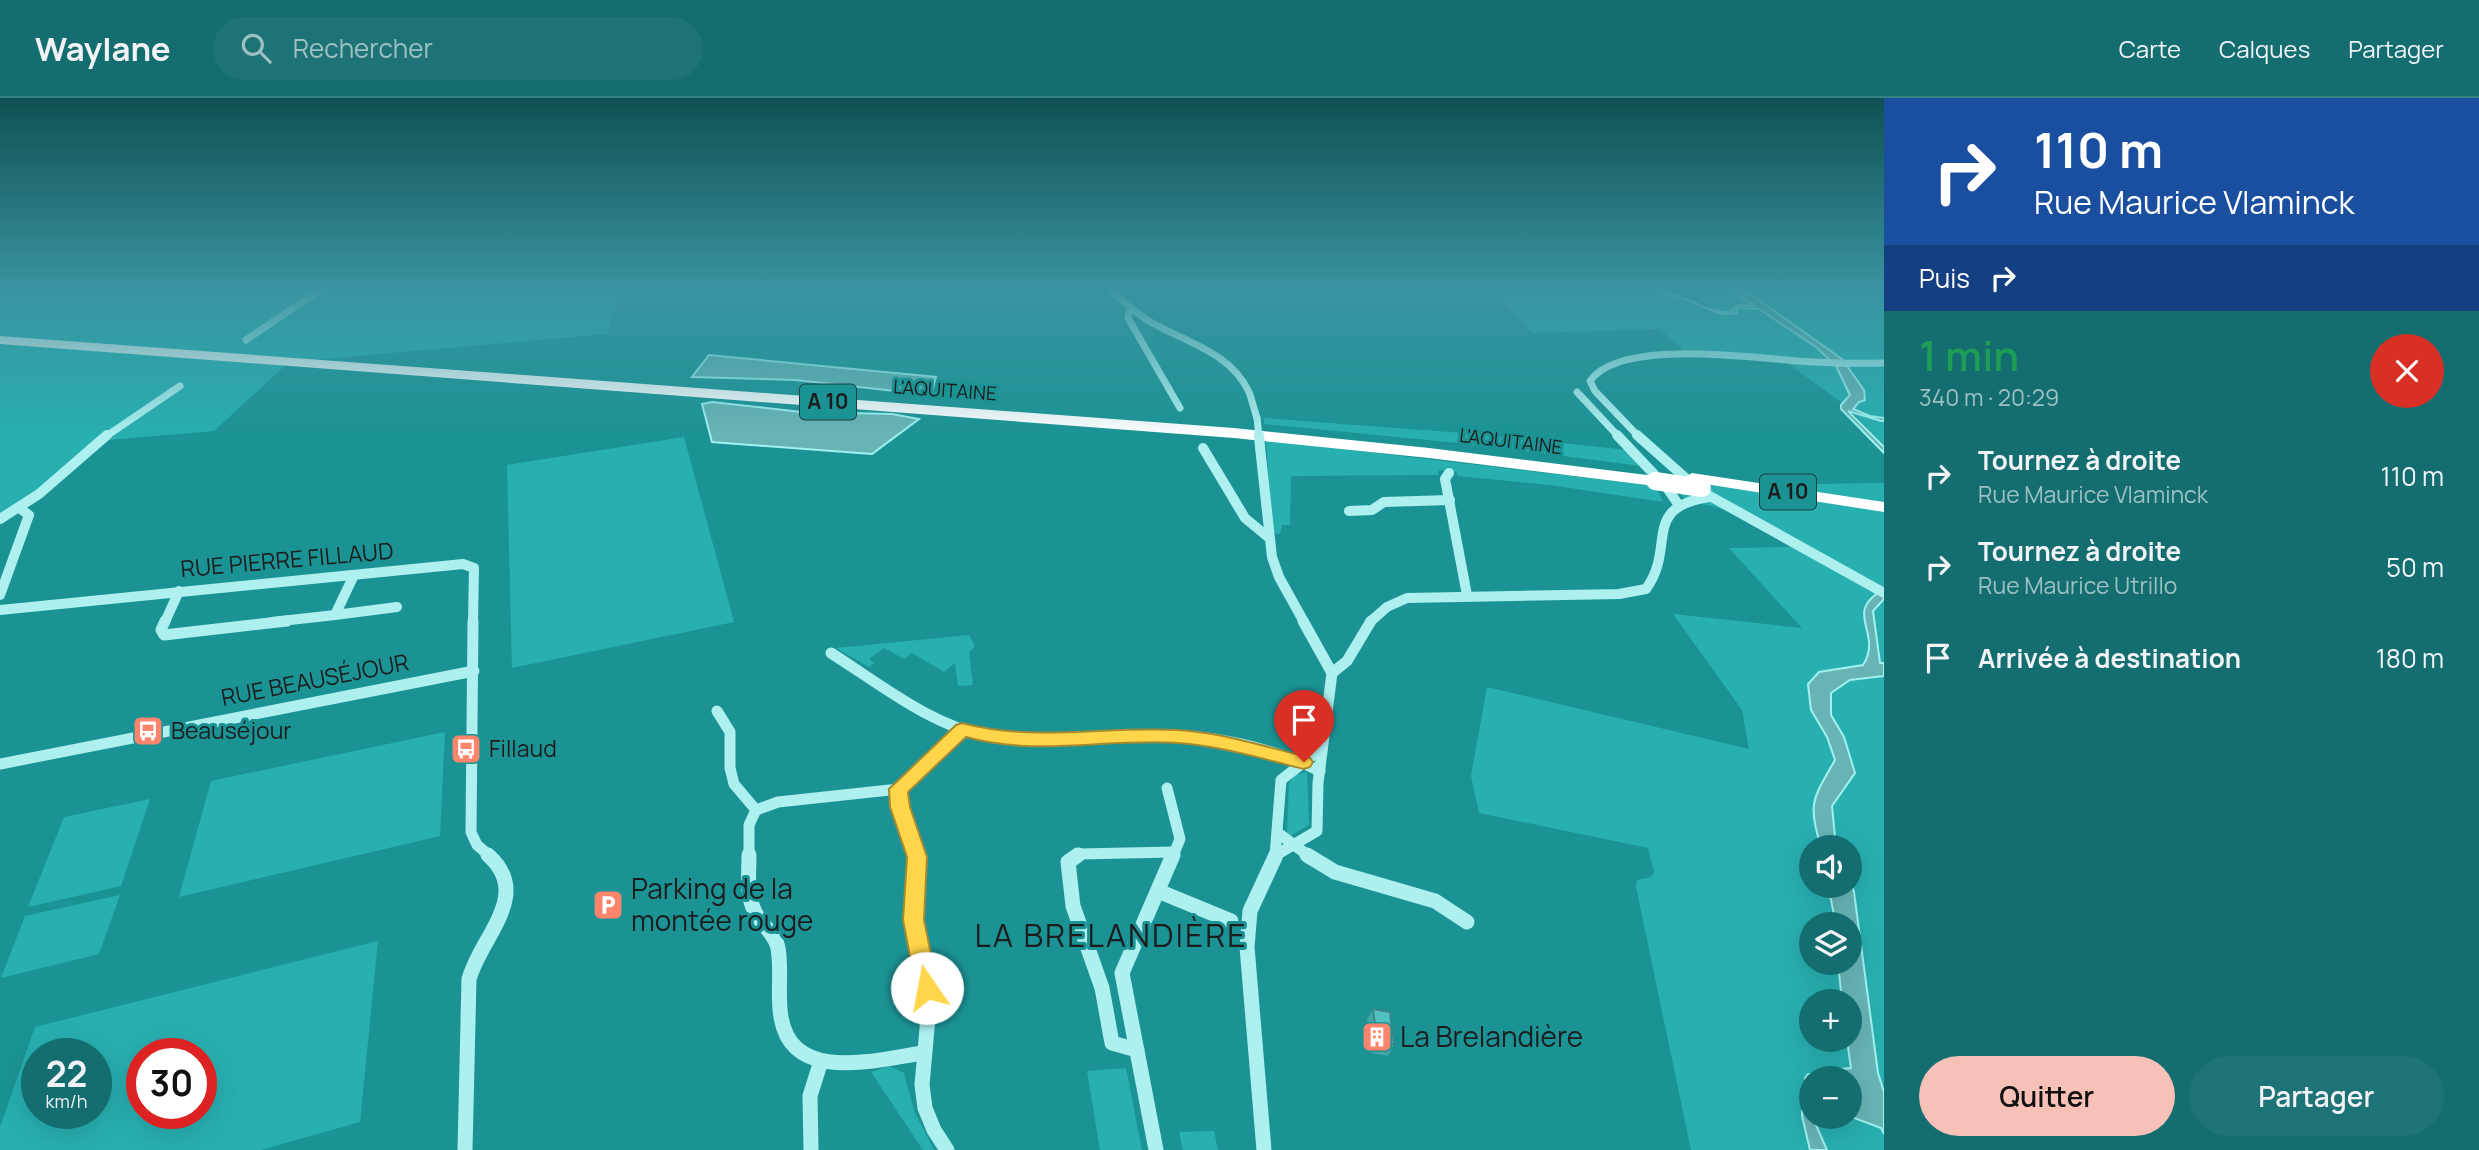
<!DOCTYPE html>
<html lang="fr">
<meta charset="utf-8">
<style>
:root{--surface:#146e70;--page:#1d7375;--text:#f1f3f6;--muted:#9dc0c3;--line:#338183;--accent:#f7c1b8}
body{margin:0;font-family:Manrope,sans-serif;background:var(--page);color:var(--text);height:100vh;display:flex;flex-direction:column;font-size:26px;white-space:nowrap}
*{box-sizing:border-box;margin:0}
p{font-size:23px;color:var(--muted)}
.icon{flex:none;width:38px;height:38px;fill:none;stroke:currentColor;stroke-width:2;stroke-linecap:round;stroke-linejoin:round}
.map{position:relative;flex:1;overflow:hidden}
.drawer{display:flex;flex-direction:column;background:var(--surface);width:595px}
.drawer>*{flex:none}
.top-card{background:#1a4fa0;color:#fff;overflow:hidden}
.tools{position:absolute;left:1799px;top:737px;display:grid;gap:14px}
.tools a{display:grid;place-items:center;width:63px;height:63px;border-radius:50%;background:var(--surface);box-shadow:0 7px 28px #0002;font-size:35px}
.speed{position:absolute;left:21px;top:940px;display:flex;gap:14px;font-size:35px;font-weight:700;text-align:center}
.speed>*{display:grid;place-content:center;width:91px;height:91px;border-radius:50%;background:var(--surface);box-shadow:0 7px 28px #0002;line-height:1}
.speed small{font-size:18px;font-weight:400}
.speed .limit{border:10px solid #d22;background:#fff;color:#111}
.pin{position:absolute;display:grid;place-items:center;width:60px;height:60px;color:#fff;margin:-72px -30px;border-radius:50% 50% 50% 0;rotate:-45deg;box-shadow:0 0 7px #0007}
.pin .icon{rotate:45deg}
.me{position:absolute;width:77px;margin:-38px;rotate:348deg;stroke-linejoin:round;filter:drop-shadow(0 0 5px #0008)}
.turn{display:flex;align-items:center;gap:24px;height:147px;padding:0 35px;font-size:32px}
.turn .icon{width:91px;height:91px;stroke-width:2.5}
.turn b{display:block;font-size:49px;line-height:60px}
.then{display:flex;align-items:center;height:66px;padding:0 35px;background:#0003;gap:14px;font-size:26px}
.round{display:grid;place-items:center;flex:none;width:74px;height:74px;border-radius:37px;background:var(--page)}
.overview{display:flex;align-items:center;justify-content:space-between;height:119px;padding:0 35px}
h1{font-size:42px;font-weight:600;line-height:52px;color:#1e9e55}
.primary-button{display:flex;gap:14px;margin-top:auto;padding:14px 35px}
.primary-button a{flex:1;height:80px;border-radius:42px;background:var(--accent);color:#111;font-size:28px;font-weight:600;line-height:80px;text-align:center}
.primary-button a+a{background:var(--page);color:var(--text)}
ul{padding:0;list-style:none}
li{display:flex;align-items:center;gap:21px;height:91px;padding:0 35px}
li div{flex:1}
li b{display:block;font-size:26px}
li em{font-style:normal}
header{display:flex;align-items:center;gap:42px;box-sizing:border-box;height:98px;padding:0 35px;background:var(--surface);border-bottom:2px solid var(--line)}
header strong{font-size:33px}
nav{display:flex;gap:38px;margin-inline-start:auto;font-size:24px}
.search{width:490px;height:63px;background:var(--page);display:flex;align-items:center;gap:18px;box-sizing:border-box;padding:0 24px;border-radius:38px;color:var(--muted);font-size:26px}
main{display:flex;flex:1;min-height:0}
.map>svg:first-child{display:block}
</style>
<header>
<strong>Waylane</strong>
<div class="search"><svg class="icon" aria-label="search" viewBox="0 0 24 24"><circle cx="10" cy="10" r="6"/><path d="M15 15l6 6"/></svg>Rechercher</div>
<nav><a>Carte</a><a>Calques</a><a>Partager</a></nav>
</header>
<main>
<div class="map">
<svg width="1884" height="1052" viewBox="0 0 1884 1052">
<rect width="100%" height="100%" fill="#1b9395"/>
<!-- green -->
<g fill="#28afb0" fill-rule="evenodd">
<path d="M0,190h621l-13,46 -319,28 -75,69 -118,10 -65,55 -31,20z"/>
<path d="M1490,190h161l33,11 27,13h6l-33,-24h179l21,11v146l-39,-40 -66,-48 -91,-3 -28,-25 -128,4z"/>
<path d="M1264,320l212,16 152,16 13,16 -163,-21 -214,-21z"/>
<path d="M684,339l50,185 -222,46 -5,-203z"/>
<path d="M1266,342l390,46 7,16 -113,-17 -92,-9 -2,-4 -17,-2 -1,5 -147,1 -1,49h-8l-2,9h-4l-4,-6z"/>
<path d="M1884,385v667h-193l-55,-263 1,-7 14,-3 3,-5 -6,-24 -169,-35 -8,-37 16,-89 262,62 -7,-39 -69,-96 129,14 -73,-80 63,-1c-36,-21 -61,-42 -103,-44l-16,-17zM1811,749h39v39h-39zM1811,826h39v38h-39zM1811,903h39v39h-39zM1811,980h39v38h-39z"/>
<path d="M969,537l6,11 -6,6 4,33 -15,1 -3,-23 -11,9 -32,-19 -8,6 -20,-11 -15,11 5,4 -5,4 -33,-19z"/>
<path d="M445,634l-5,104 -261,61 32,-116z"/>
<path d="M1307,674l2,53 -19,11 -3,-3 2,-50 6,-8z"/>
<path d="M150,701l-29,87 -93,21 36,-90z"/>
<path d="M120,797l-21,59 -98,24 24,-62z"/>
<path d="M378,843l-18,181 -99,28h-261v-23l35,-100zM37,956h59v59h-59zM142,956h59v59h-59z"/>
<path d="M889,968l15,7 10,38 20,39h-11l-52,-78z"/>
<path d="M1126,970l16,82h-42l-13,-79z"/>
<path d="M1214,1033l4,19h-35l-4,-18z"/>
</g>
<!-- water -->
<g fill="#68b4b5" stroke="#a1f1f0" stroke-width="2">
<path d="M1651,190c27,3 55,26 79,24l7,-7 17,1 -27,-18h11l24,14 84,60 -13,1 -17,-16 -57,-38 -23,-1 1,5c-22,5 -34,-9 -54,-15 -11,-3 -21,-4 -32,-10z"/>
<path d="M709,257l227,22 -5,18 -136,-15 -103,-3z"/>
<path d="M1836,268h11l17,24 1,10 -6,2 -6,7 17,7 14,2v3h-3l-33,-10 36,36v6l-43,-44v-4l9,-10z"/>
<path d="M712,304l89,10 91,2 27,5 -47,35 -160,-12 -10,-38z"/>
<path d="M1884,491v10l-11,12 7,52h4v13l-34,4 -19,13v22l13,22 11,36 -23,33 4,41h-15c-14,-44 -8,-48 14,-87l-8,-23 -16,-27 -3,-26 11,-12 44,-7c21,-33 -22,-52 21,-76z"/>
<path d="M1850,781l4,13 24,181 6,19v42l-3,-6 -27,-10 -4,-4v-36h-39v38l4,1v6l12,27h-17l-8,-34 1,-19 5,-2 -3,-17 3,-4 13,3 9,-7 21,-2 -4,-28h3v-39h-8l-4,-38 12,-1v-38h-14l-8,-38h22z"/>
</g>
<g fill="none" stroke-linecap="round" stroke-linejoin="round">
<!-- street-far3 -->
<g stroke="#aeefef" stroke-width="7">
<path d="M1110,190c12,12 23,23 37,32 35,21 83,31 102,72 3,8 5,17 8,26"/>
<path d="M1130,211l-2,9 52,90"/>
<path d="M246,242l77,-52"/>
<path d="M1577,294l42,45"/>
<path d="M105,339l75,-51"/>
<path d="M1639,339l-44,-46 -5,-10c29,-43 161,-23 208,-20 29,2 57,3 86,2"/>
</g>
<!-- street-far2 -->
<g stroke="#aeefef" stroke-width="10">
<path d="M1617,337l50,53 11,16"/>
<path d="M1637,337l62,55 185,103"/>
<path d="M1260,349l12,110 7,20 25,45"/>
<path d="M1203,350l42,70 23,19"/>
<path d="M1449,375l-4,6 22,116"/>
<path d="M1349,413l23,-1 12,-8 66,-2"/>
<path d="M0,421l39,-25 68,-59"/>
<path d="M0,497l29,-80 -10,-7"/>
<path d="M0,512l463,-46 11,4 -1,54"/>
<path d="M335,517l62,-8"/>
<path d="M165,524l14,-31"/>
<path d="M272,524l63,-7 19,-40"/>
<path d="M1370,524l17,-15 20,-9 212,-4 27,-5c31,-43 -6,-81 63,-92"/>
</g>
<!-- street-far1 -->
<g stroke="#aeefef" stroke-width="11">
<path d="M165,523l-4,9 3,5 123,-14"/>
<path d="M473,523l-2,211 6,13 13,11"/>
<path d="M831,555c49,31 100,73 159,84 55,10 110,-1 165,-2 56,-1 115,12 165,36"/>
<path d="M1332,575l15,-12 24,-40"/>
<path d="M717,613l13,21v36l4,16 22,26"/>
<path d="M0,666l474,-93"/>
<path d="M1167,690l13,51 -7,17"/>
<path d="M1278,735l31,23"/>
<path d="M1276,757l41,-24 1,-48 14,-110 -29,-52"/>
<path d="M749,758v-31l7,-15 22,-8 121,-13"/>
<path d="M917,758l-17,-49 -1,-18 64,-60"/>
<path d="M1076,758l3,-2 95,-2"/>
<path d="M1275,758l6,-76 41,-32"/>
</g>
<!-- street -->
<g stroke="#aeefef" stroke-width="15">
<path d="M749,757c0,19 -3,40 6,57 6,12 21,23 23,36 4,23 -1,47 3,69 11,68 97,42 142,36"/>
<path d="M916,757l-3,65 16,86 -7,79 3,23 9,22 13,20"/>
<path d="M1078,757l-10,7 5,44 29,82 10,55 25,7"/>
<path d="M1307,757l28,17 100,29 32,21"/>
<path d="M1158,793l73,30"/>
<path d="M465,1052l4,-171c12,-43 64,-84 19,-124"/>
<path d="M811,1052l-1,-54 10,-32"/>
<path d="M1156,1052l-34,-177 51,-118"/>
<path d="M1264,1052l-17,-203 3,-36 26,-56"/>
</g>
<!-- highway -->
<g fill="#fff" fill-rule="evenodd">
<path d="M0,238l1234,92 195,20 226,28 8,5 -8,5 -226,-28 -195,-20 -1234,-94z"/>
<path d="M1692,375l192,29v10l-198,-31 -2,-3z"/>
</g>
<!-- street-bridge-far1 -->
<path stroke="#aeefef" stroke-width="7" d="M1257,320l2,19"/>
<!-- street-bridge -->
<path stroke="#aeefef" stroke-width="10" d="M1259,337l1,12"/>
<!-- highway-bridge -->
<path stroke="#fff" stroke-width="18" d="M1655,383l47,7"/>
</g>
<!-- wall -->
<path fill="#45a5a6" d="M1373,911l21,35 -6,12 -17,-3 -4,-33z"/>
<!-- building -->
<path fill="#50c0c1" stroke="#388687" stroke-width="2" d="M1373,911l17,3 4,32 -17,-2z"/>
<!-- sky -->
<linearGradient id="sky" x2="0" y2="1"><stop stop-color="#0f5152"/><stop offset="0.56" stop-color="#3993a0"/><stop offset="1" stop-color="#3993a0" stop-opacity="0"/></linearGradient>
<rect width="1884" height="338" fill="url(#sky)"/>
<!-- route -->
<path fill="#ffd54a" stroke="#a68a30" stroke-width="2" d="M962,625c72,19 142,3 215,7 43,2 85,16 127,26l6,2 3,4 -3,5 -6,2c-42,-10 -83,-23 -126,-26 -72,-5 -140,14 -212,-6l-58,55 2,15 17,50 -3,63 14,68 -3,8 -8,3 -8,-3 -3,-8 -13,-68 4,-63 -17,-50 -1,-18 67,-64z"/>
<!-- icons -->
<defs>
<g id="bus-square" transform="scale(1.575)"><rect x="-9" y="-9" width="18" height="18" rx="4" fill="#ff846c" stroke="#1b9395"/><path d="M-5-6H5V4H4V6H2V4H-2V6H-4V4H-5ZM-3.5-4V0h7V-4ZM-3.5 1.2v1.5H-2V1.2ZM2 1.2v1.5H3.5V1.2Z" fill="#fff"/></g>
<g id="parking-square" transform="scale(1.575)"><rect x="-9" y="-9" width="18" height="18" rx="4" fill="#ff846c" stroke="#1b9395"/><path d="M-3.5-5.5H1a3.5 3.5 0 0 1 0 7H-1V5.5H-3.5ZM-1-3.4V-.6H.8a1.4 1.4 0 0 0 0-2.8Z" fill="#fff"/></g>
<g id="building-square" transform="scale(1.575)"><rect x="-9" y="-9" width="18" height="18" rx="4" fill="#ff846c" stroke="#1b9395"/><path d="M-4-6H4V6H1V3H-1V6H-4ZM-2.5-4.3h1.7v1.8h-1.7ZM.8-4.3h1.7v1.8H.8ZM-2.5-1h1.7V.8h-1.7ZM.8-1h1.7V.8H.8Z" fill="#fff"/></g>
</defs>
<g fill-rule="evenodd">
<use href="#bus-square" x="148" y="633"/>
<use href="#bus-square" x="466" y="651"/>
<use href="#parking-square" x="608" y="807"/>
<use href="#building-square" x="1377" y="939"/>
</g>
<g text-anchor="middle" stroke-width="6" stroke-linejoin="round" paint-order="stroke">
<!-- far-street labels -->
<g font-size="19" fill="#1d1d1d" stroke="#1b9395">
<text transform="translate(945 292) rotate(4)" y="7">L'AQUITAINE</text>
<text transform="translate(1511 343) rotate(7)" y="7">L'AQUITAINE</text>
</g>
<!-- shield labels -->
<g fill="#1b9395" stroke="#1c4041" stroke-width="2">
<rect x="800" y="286.5" width="56" height="35" rx="5"/>
<rect x="1760" y="376.5" width="56" height="35" rx="5"/>
</g>
<g font-size="21" font-weight="bold" fill="#1d1d1d">
<text x="828" y="311">A 10</text>
<text x="1788" y="401">A 10</text>
</g>
<!-- street labels -->
<g font-size="23" fill="#1d1d1d" stroke="#1b9395">
<text transform="translate(287 462) rotate(-5)" y="8">RUE PIERRE FILLAUD</text>
<text transform="translate(315 582) rotate(-11)" y="8">RUE BEAUSÉJOUR</text>
</g>
<!-- poi labels -->
<g font-size="23" fill="#1d1d1d" stroke="#1b9395" text-anchor="start">
<text x="171" y="641">Beauséjour</text>
<text x="489" y="659">Fillaud</text>
</g>
<!-- near-poi labels -->
<g font-size="28" fill="#1d1d1d" stroke="#1b9395" text-anchor="start">
<text x="631" y="801">Parking de la<tspan x="631" dy="32">montée rouge</tspan></text>
<text x="1400" y="949">La Brelandière</text>
</g>
<!-- near-quarter labels -->
<g font-size="32" letter-spacing="2" fill="#1d1d1d" stroke="#1b9395">
<text x="1111" y="849">LA BRELANDIÈRE</text>
</g>
</g>
</svg>
<div class="tools">
<a><svg class="icon" aria-label="sound" viewBox="0 0 24 24"><path d="M4 9h4l5-4v14l-5-4H4zM17 9q2 3 0 6"/></svg></a>
<a><svg class="icon" aria-label="layers" viewBox="0 0 24 24"><path d="M12 4l9 5-9 5-9-5zM3 14l9 5 9-5"/></svg></a>
<a>+</a>
<a>−</a>
</div>
<div class="speed"><div>22<small>km/h</small></div><div class="limit">30</div></div>
<div class="pin" style="left:1304px;top:664px;background:#d93025"><svg class="icon" aria-label="arrive" viewBox="0 0 24 24"><path d="M6 21V4h12l-3 4 3 4H6"/></svg></div>
<svg class="me" style="left:927px;top:890px" viewBox="-20 -20 40 40"><circle r="19" fill="#fff"/><path d="M0-13L10 11 0 6-10 11z" fill="#ffd54a"/></svg>
</div>
<section class="drawer">
<div class="top-card">
<div class="turn"><svg class="icon" aria-label="right" viewBox="0 0 24 24"><path d="M7 20v-9h11M14 6l5 5-5 5"/></svg><div><b>110 m</b>Rue Maurice Vlaminck</div></div>
<div class="then">Puis<svg class="icon" aria-label="right" viewBox="0 0 24 24"><path d="M7 20v-9h11M14 6l5 5-5 5"/></svg></div>
</div>
<div class="overview"><div><h1>1 min</h1><p>340 m · 20:29</p></div><a class="round" style="background:#d93025;color:#fff"><svg class="icon" aria-label="close" viewBox="0 0 24 24"><path d="M6 6l12 12M18 6L6 18"/></svg></a></div>
<ul>
<li><svg class="icon" aria-label="right" viewBox="0 0 24 24"><path d="M7 20v-9h11M14 6l5 5-5 5"/></svg><div><b>Tournez à droite</b><p>Rue Maurice Vlaminck</p></div><em>110 m</em></li>
<li><svg class="icon" aria-label="right" viewBox="0 0 24 24"><path d="M7 20v-9h11M14 6l5 5-5 5"/></svg><div><b>Tournez à droite</b><p>Rue Maurice Utrillo</p></div><em>50 m</em></li>
<li><svg class="icon" aria-label="arrive" viewBox="0 0 24 24"><path d="M6 21V4h12l-3 4 3 4H6"/></svg><div><b>Arrivée à destination</b></div><em>180 m</em></li>
</ul>
<div class="primary-button"><a>Quitter</a><a>Partager</a></div>
</section>
</main>
